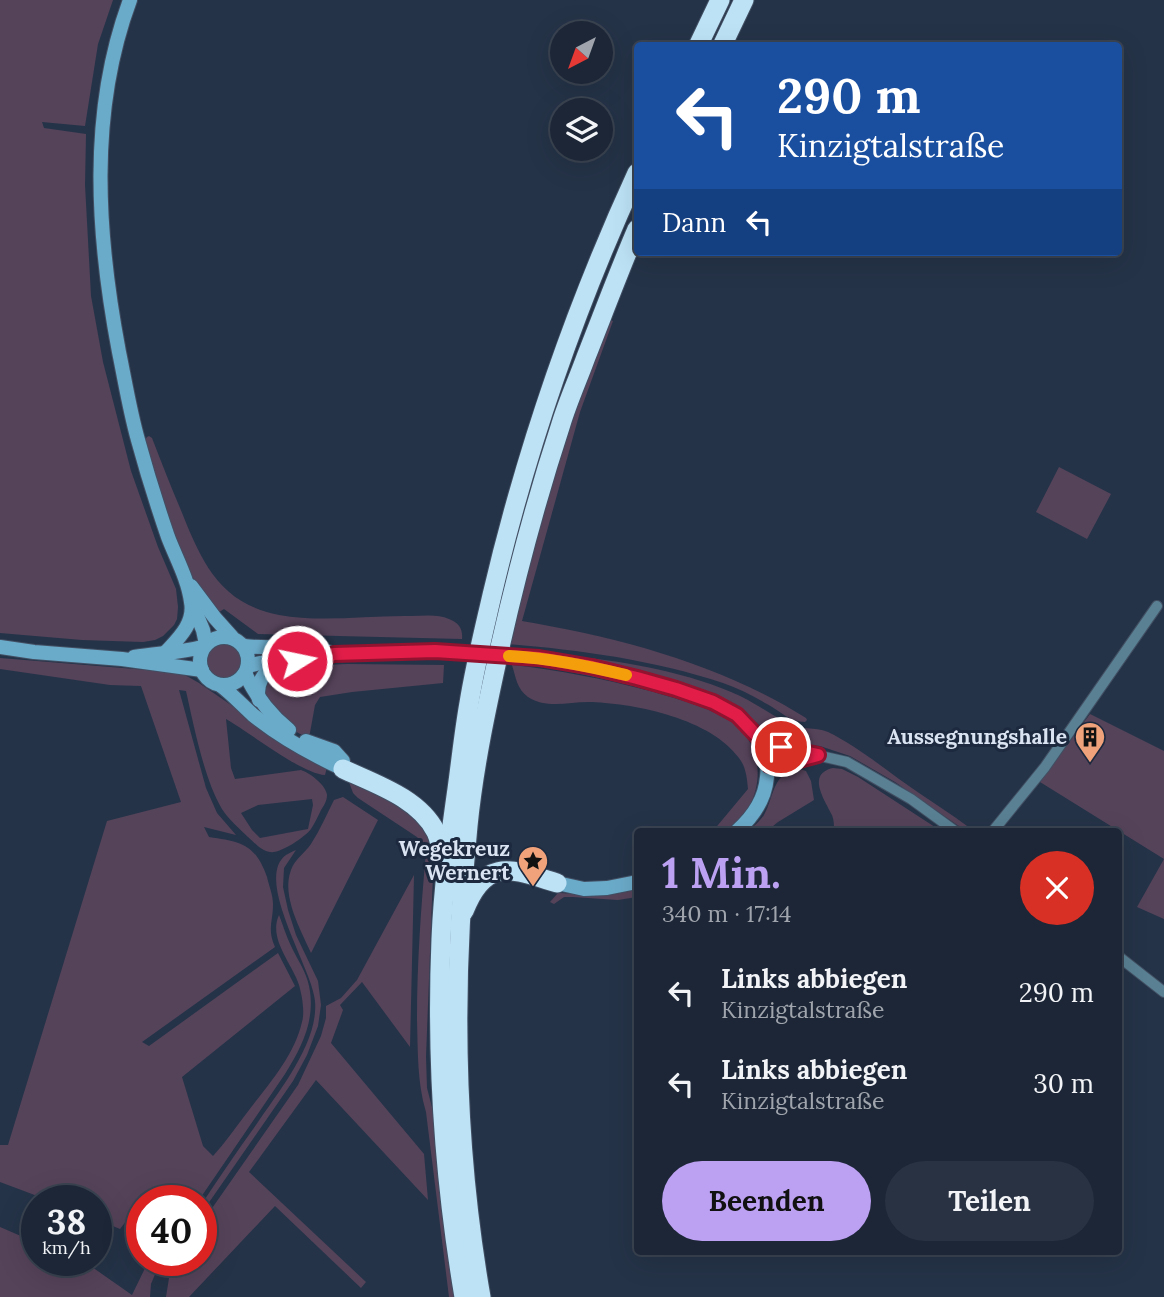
<!DOCTYPE html>
<html lang="de">
<meta charset="utf-8">
<style>
:root{--surface:#1c2636;--page:#293242;--text:#f1f3f6;--muted:#a0a5ad;--line:#3a4351;--accent:#bca0f2}
body{margin:0;font-family:Lora,serif;background:var(--page);color:var(--text);height:100vh;display:flex;flex-direction:column;font-size:26px;white-space:nowrap}
*{box-sizing:border-box;margin:0}
p{font-size:23px;color:var(--muted)}
.icon{flex:none;width:38px;height:38px;fill:none;stroke:currentColor;stroke-width:2;stroke-linecap:round;stroke-linejoin:round}
.map{position:relative;flex:1;overflow:hidden}
.sheet{position:absolute;left:634px;top:828px;width:488px;height:427px;display:flex;flex-direction:column;background:var(--surface);border-radius:7px;box-shadow:0 7px 28px #0002,0 0 0 2px var(--line)}
.sheet>*{flex:none}
.hud{position:absolute;left:634px;top:42px;width:488px;height:214px;border-radius:7px;box-shadow:0 7px 28px #0002,0 0 0 2px var(--line);background:#1a4fa0;color:#fff;overflow:hidden}
.needle{width:46px;rotate:221deg}
.controls{position:absolute;left:550px;top:21px;display:grid;gap:14px}
.controls a{display:grid;place-items:center;width:63px;height:63px;border-radius:50%;background:var(--surface);box-shadow:0 7px 28px #0002,0 0 0 2px var(--line);font-size:35px}
.speed{position:absolute;left:21px;top:1185px;display:flex;gap:14px;font-size:35px;font-weight:700;text-align:center}
.speed>*{display:grid;place-content:center;width:91px;height:91px;border-radius:50%;background:var(--surface);box-shadow:0 7px 28px #0002,0 0 0 2px var(--line);line-height:1}
.speed small{font-size:18px;font-weight:400}
.speed .limit{border:10px solid #d22;background:#fff;color:#111}
.pin{position:absolute;display:grid;place-items:center;width:60px;height:60px;color:#fff;margin:-30px;border:4px solid #fff;border-radius:50%;box-shadow:0 2px 7px #0007}
.me{position:absolute;width:77px;margin:-38px;rotate:80deg;stroke-linejoin:round;filter:drop-shadow(0 0 5px #0008)}
.turn{display:flex;align-items:center;gap:24px;height:147px;padding:0 28px;font-size:32px}
.turn .icon{width:91px;height:91px;stroke-width:2.5}
.turn b{display:block;font-size:49px;line-height:60px}
.then{display:flex;align-items:center;height:66px;padding:0 28px;background:#0003;gap:14px;font-size:26px}
.round{display:grid;place-items:center;flex:none;width:74px;height:74px;border-radius:37px;background:var(--page)}
.headline{display:flex;align-items:center;justify-content:space-between;height:119px;padding:0 28px}
h1{font-size:42px;font-weight:800;line-height:52px;color:var(--accent)}
.primary-button{display:flex;gap:14px;margin-top:auto;padding:14px 28px}
.primary-button a{flex:1;height:80px;border-radius:42px;background:var(--accent);color:#111;font-size:28px;font-weight:800;line-height:80px;text-align:center}
.primary-button a+a{background:var(--page);color:var(--text)}
ul{padding:0;list-style:none}
li{display:flex;align-items:center;gap:21px;height:91px;padding:0 28px}
li div{flex:1}
li b{display:block;font-size:26px}
li em{font-style:normal}
.map>svg:first-child{display:block}
</style>
<div class="map">
<svg width="1164" height="1297" viewBox="0 0 1164 1297">
<rect width="100%" height="100%" fill="#253348"/>
<!-- green -->
<g fill="#55435a" fill-rule="evenodd">
<path d="M0,0h113l-15,44 -13,82 -43,-4 2,6 42,6 -1,51 6,111 12,66 28,109 27,76 18,42 2,18 -1,12 -3,6 -11,11 -8,4 -12,2 -61,-2 -82,-7z"/>
<path d="M606,319l7,2 -33,91 -58,209c99,17 198,43 284,97l1,2 -2,2c-15,0 -25,-11 -38,-18 -14,-8 -29,-16 -44,-21 -70,-23 -143,-33 -216,-39l37,-142z"/>
<path d="M149,436l3,2c9,23 18,47 28,70 21,52 38,95 99,107 43,8 90,0 133,1 12,0 26,-2 37,3 10,4 14,10 13,20l-204,-5 -34,-25 -8,5 -21,-31 -20,-44 -31,-98 3,-4z"/>
<path d="M1059,467l52,27 -24,45 -51,-27z"/>
<circle cx="223" cy="661" r="18"/>
<path d="M564,655c56,6 115,15 167,37 20,8 37,21 56,31 14,8 27,3 41,9 25,12 49,31 71,47 25,18 51,34 75,52h-8l-71,-49 -45,-26 -30,-10 -36,-4 -10,-4 -32,-29 -19,-11 -37,-13 -49,-15 -74,-14z"/>
<path d="M0,658l147,12 38,5 14,8 100,69 28,15 -2,8c-23,-1 -76,-43 -99,-56l5,49 4,11 66,-9c9,3 25,15 26,25 0,6 -3,10 -6,15 -3,6 -6,13 -10,19 -6,8 -31,25 -41,23 -9,-1 -16,-10 -22,-15 -9,-9 -19,-17 -26,-28 -18,-30 -28,-83 -36,-118l-7,-1 27,98 11,25 19,22 -32,-8 5,10c33,5 46,7 58,40 2,9 6,18 6,27 0,18 -6,25 2,43l-133,95 7,4 129,-93 17,33 -113,91 21,69 10,10c12,-13 22,-28 33,-42 21,-28 48,-57 56,-92 3,-10 0,-27 -3,-37 -7,-22 -31,-46 -20,-70 4,10 7,21 12,31 6,13 15,25 18,40 7,33 -7,61 -24,88l-86,126h-57v4l-8,7 -14,18 -24,-10v-19h-48l-48,-18v-37h8l99,-324 74,-19 -40,-116 -31,-1 -110,-16zM312,799l1,6 -5,24 -48,9 -8,-8 -11,-17 17,-8z"/>
<path d="M347,664l97,1 -1,18 -91,9 -32,5 -5,8 -6,33c-22,-8 -34,-27 -46,-45 11,-32 56,-27 84,-29z"/>
<path d="M512,665c47,5 92,14 138,26 24,7 59,16 80,30 29,19 35,56 19,86 -5,9 -14,17 -21,24h-15l35,-42c-1,-11 -2,-22 -9,-31 -28,-39 -102,-54 -147,-56 -22,-1 -43,8 -64,-5 -11,-8 -12,-19 -16,-32z"/>
<path d="M1090,714l74,37v168l-27,-12 27,-48 -124,-77z"/>
<path d="M833,768l9,1 16,8 83,54h-107c0,-6 0,-11 -2,-16 -7,-15 -26,-41 1,-47z"/>
<path d="M800,769l6,2 5,10 3,19 -36,22 -11,9h-19c6,-5 12,-10 16,-16 11,-20 8,-43 36,-46z"/>
<path d="M349,782l63,27 21,28v37l-7,183 1,31 6,23 7,77 17,109h-8l-23,-185c-9,-30 -8,-61 -9,-92 0,-56 4,-112 9,-168l-3,-8 -6,-7 -59,-39 -5,-5z"/>
<path d="M343,797l35,23 -67,133c-10,-23 -30,-57 -20,-83 4,-11 14,-17 20,-26 9,-14 16,-30 23,-44z"/>
<path d="M296,850l-12,18 -1,19 5,23 8,25 22,46 3,24 -3,21 -11,29 -14,26 -92,133v-9c18,-27 36,-54 55,-80 22,-33 63,-82 59,-124 -2,-32 -62,-122 -29,-146 3,-2 6,-3 10,-5z"/>
<path d="M414,875l-4,172 -48,-65 -22,23 3,5 -12,33 93,111 4,46 -112,-120 -67,92 117,110 -5,6 -86,-82 -86,91h-23l3,-19 9,-18h23v-36l97,-139 23,-49 5,-18v-12l15,-8 16,-18z"/>
<path d="M637,889v8l-19,3 -45,-3h-9l-10,7 -4,-2 8,-9h2c26,2 53,3 77,-4z"/>
<path d="M0,1227l37,16v17h39l16,7 40,28 17,-35h12l-10,24 -1,13h-150z"/>
</g>
<g fill="none" stroke-linecap="round" stroke-linejoin="round">
<!-- street casing -->
<g stroke="#424f63" stroke-width="12">
<g id="street">
<path d="M764,747h17l66,15 64,37 44,32"/>
<path d="M769,765l15,-1 30,-8"/>
<path d="M993,831l52,-64 112,-161"/>
<path d="M1118,956l46,36"/>
</g>
</g>
<!-- secondary casing -->
<g stroke="#424f63" stroke-width="16">
<g id="secondary">
<path d="M130,0c-42,113 -33,236 -11,352 6,29 11,60 19,88 9,33 19,65 30,97 8,21 20,42 23,65 4,21 -12,36 -25,50"/>
<path d="M191,586l24,32 17,19"/>
<path d="M193,606l10,24 3,14"/>
<circle cx="224" cy="661" r="24"/>
<path d="M244,646c30,4 63,-4 90,8"/>
<path d="M0,647l34,5 88,7 80,11"/>
<path d="M134,657c22,-4 46,-4 68,-10v2"/>
<path d="M539,658c53,9 105,20 156,38 15,5 31,10 44,20 18,15 31,36 28,61 -2,22 -13,39 -30,54"/>
<path d="M248,666l12,-3 59,-4 15,-5 101,-3"/>
<path d="M245,673c11,24 24,41 44,57"/>
<path d="M220,685c12,9 22,20 33,30 27,22 58,39 90,54"/>
<path d="M259,700c-4,-17 5,-26 16,-37"/>
<path d="M306,741l28,10 9,10v8"/>
<path d="M557,883l27,6 23,-1 30,-6"/>
</g>
</g>
<!-- highway casing -->
<g stroke="#424f63" stroke-width="21">
<g id="highway">
<path d="M698,46l22,-46"/>
<path d="M722,46l22,-46"/>
<path d="M343,769c32,15 76,29 93,63 4,8 5,18 6,27"/>
<path d="M464,911c22,-55 47,-42 93,-28"/>
<path d="M464,1297c-20,-118 -28,-238 -23,-358 2,-51 9,-100 16,-150 4,-29 7,-58 12,-86 6,-37 15,-73 23,-108 34,-145 83,-287 145,-422"/>
<path d="M481,1297c-27,-155 -29,-315 -13,-471 6,-61 19,-120 32,-179 17,-75 37,-150 61,-223 7,-23 17,-45 25,-67 17,-43 33,-86 51,-128"/>
</g>
</g>
<!-- street -->
<use href="#street" stroke="#598093" stroke-width="10"/>
<!-- secondary -->
<use href="#secondary" stroke="#6babca" stroke-width="14"/>
<!-- highway -->
<use href="#highway" stroke="#bde2f6" stroke-width="19"/>
<!-- secondary-bridge casing -->
<g stroke="#424f63" stroke-width="16" stroke-linecap="butt">
<path id="secondary-bridge" d="M435,651l104,7"/>
</g>
<!-- secondary-bridge -->
<use href="#secondary-bridge" stroke="#6babca" stroke-width="14"/>
</g>
<g fill="none" stroke-linecap="round" stroke-linejoin="round">
<!-- route casing -->
<g stroke="#92132f" stroke-width="18">
<path id="route" d="M297,661l22,-2 15,-5 101,-3 104,7 53,9 45,11 39,11 37,13 24,13 20,21 7,11 5,18 15,-1 34,-9 -37,-8"/>
</g>
<!-- route -->
<use href="#route" stroke="#e11d48" stroke-width="12"/>
<!-- slow -->
<path stroke="#f59e0b" stroke-width="12" d="M509,656c40,2 78,10 117,19"/>
</g>
<!-- icons -->
<defs>
<g id="building-pin" transform="scale(1.575)"><path d="M0 17L-7.5 6A9.5 9.5 0 1 1 7.5 6Z" fill="#f0a27a" stroke="#1c293e"/><path d="M-4-6H4V6H1V3H-1V6H-4ZM-2.5-4.3h1.7v1.8h-1.7ZM.8-4.3h1.7v1.8H.8ZM-2.5-1h1.7V.8h-1.7ZM.8-1h1.7V.8H.8Z" fill="#111"/></g>
<g id="sight-pin" transform="scale(1.575)"><path d="M0 17L-7.5 6A9.5 9.5 0 1 1 7.5 6Z" fill="#f0a27a" stroke="#1c293e"/><path d="M0-6L1.8-2.2L6-1.7L2.9 1.2L3.7 5.4L0 3.3L-3.7 5.4L-2.9 1.2L-6-1.7L-1.8-2.2Z" fill="#111"/></g>
</defs>
<g fill-rule="evenodd">
<use href="#building-pin" x="1090" y="737"/>
<use href="#sight-pin" x="533" y="861"/>
</g>
<g text-anchor="middle" stroke-width="6" stroke-linejoin="round" paint-order="stroke">
<!-- poi labels -->
<g font-size="21" font-weight="bold" fill="#dae3f1" stroke="#1c293e" text-anchor="end">
<text x="1067" y="744">Aussegnungshalle</text>
<text x="510" y="856">Wegekreuz<tspan x="510" dy="24">Wernert</tspan></text>
</g>
</g>
</svg>
<div class="controls">
<a><svg class="needle" viewBox="-14 -14 28 28"><path d="M0-13l5 13h-10z" fill="#e53935"/><path d="M0 13l5-13h-10z" fill="#a0a5ad"/></svg></a>
<a><svg class="icon" aria-label="layers" viewBox="0 0 24 24"><path d="M12 4l9 5-9 5-9-5zM3 14l9 5 9-5"/></svg></a>
</div>
<div class="speed"><div>38<small>km/h</small></div><div class="limit">40</div></div>
<div class="pin" style="left:781px;top:747px;background:#d93025"><svg class="icon" aria-label="arrive" viewBox="0 0 24 24"><path d="M6 21V4h12l-3 4 3 4H6"/></svg></div>
<svg class="me" style="left:297px;top:661px" viewBox="-20 -20 40 40"><circle r="17" fill="#e11d48" stroke="#fff" stroke-width="3"/><path d="M0-11L8 9 0 5-8 9z" fill="#fff"/></svg>
<div class="hud">
<div class="turn"><svg class="icon" aria-label="left" viewBox="0 0 24 24"><path d="M17 20v-9H6M10 6l-5 5 5 5"/></svg><div><b>290 m</b>Kinzigtalstraße</div></div>
<div class="then">Dann<svg class="icon" aria-label="left" viewBox="0 0 24 24"><path d="M17 20v-9H6M10 6l-5 5 5 5"/></svg></div>
</div>
<section class="sheet">
<div class="headline"><div><h1>1 Min.</h1><p>340 m · 17:14</p></div><a class="round" style="background:#d93025;color:#fff"><svg class="icon" aria-label="close" viewBox="0 0 24 24"><path d="M6 6l12 12M18 6L6 18"/></svg></a></div>
<ul>
<li><svg class="icon" aria-label="left" viewBox="0 0 24 24"><path d="M17 20v-9H6M10 6l-5 5 5 5"/></svg><div><b>Links abbiegen</b><p>Kinzigtalstraße</p></div><em>290 m</em></li>
<li><svg class="icon" aria-label="left" viewBox="0 0 24 24"><path d="M17 20v-9H6M10 6l-5 5 5 5"/></svg><div><b>Links abbiegen</b><p>Kinzigtalstraße</p></div><em>30 m</em></li>
</ul>
<div class="primary-button"><a>Beenden</a><a>Teilen</a></div>
</section>
</div>
